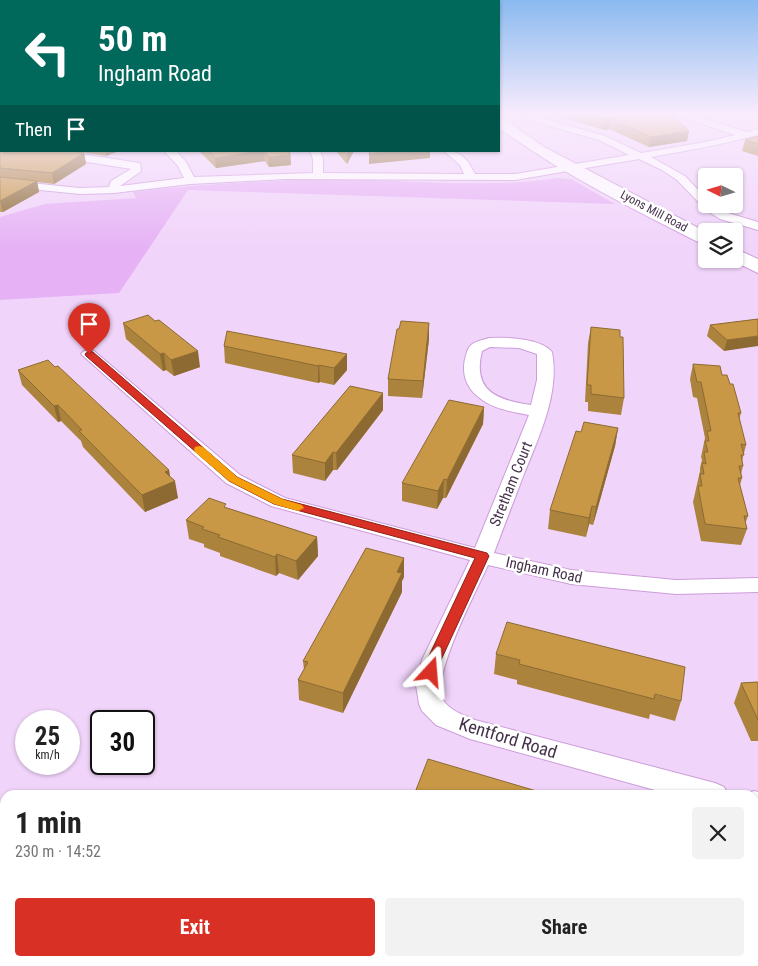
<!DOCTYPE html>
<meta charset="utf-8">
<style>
:root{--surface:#fff;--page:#f2f2f2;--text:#222;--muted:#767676;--accent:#d93025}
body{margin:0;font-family:"Roboto Condensed",sans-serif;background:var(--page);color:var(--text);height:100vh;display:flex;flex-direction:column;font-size:19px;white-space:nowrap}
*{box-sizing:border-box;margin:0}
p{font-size:16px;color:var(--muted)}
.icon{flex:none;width:28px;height:28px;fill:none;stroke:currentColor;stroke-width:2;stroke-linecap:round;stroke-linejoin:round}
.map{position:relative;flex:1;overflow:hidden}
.side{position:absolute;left:0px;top:790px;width:759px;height:176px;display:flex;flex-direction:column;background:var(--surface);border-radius:15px 15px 0 0;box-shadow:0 1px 4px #0004}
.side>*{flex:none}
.hud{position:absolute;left:0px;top:0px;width:500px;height:152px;box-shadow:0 1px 4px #0004;background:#00695c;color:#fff;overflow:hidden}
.needle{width:32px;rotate:275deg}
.controls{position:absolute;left:698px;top:168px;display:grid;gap:10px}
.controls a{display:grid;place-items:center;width:45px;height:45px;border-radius:5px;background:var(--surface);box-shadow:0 1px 4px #0004;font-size:25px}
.speed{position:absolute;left:15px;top:710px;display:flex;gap:10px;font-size:25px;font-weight:700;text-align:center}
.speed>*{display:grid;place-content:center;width:65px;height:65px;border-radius:50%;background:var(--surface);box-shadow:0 1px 4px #0004;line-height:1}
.speed small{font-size:12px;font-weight:400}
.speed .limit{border:2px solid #111;border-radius:8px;background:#fff;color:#111}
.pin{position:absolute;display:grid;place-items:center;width:42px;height:42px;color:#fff;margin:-51px -21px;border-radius:50% 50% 50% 0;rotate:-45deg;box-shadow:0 0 5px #0007}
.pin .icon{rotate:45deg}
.me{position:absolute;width:55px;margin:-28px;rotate:19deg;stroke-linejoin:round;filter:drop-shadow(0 0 4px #0008)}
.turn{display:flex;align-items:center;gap:18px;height:105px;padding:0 15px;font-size:22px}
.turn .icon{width:65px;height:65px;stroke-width:2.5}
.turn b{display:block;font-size:35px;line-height:42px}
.then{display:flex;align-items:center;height:48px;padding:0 15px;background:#0003;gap:10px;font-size:19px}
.round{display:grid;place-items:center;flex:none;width:52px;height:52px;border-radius:5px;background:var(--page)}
.summary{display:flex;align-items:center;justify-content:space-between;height:85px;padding:0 15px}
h1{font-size:30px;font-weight:700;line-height:38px}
.button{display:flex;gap:10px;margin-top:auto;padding:10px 15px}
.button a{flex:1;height:58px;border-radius:5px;background:var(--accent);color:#fff;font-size:20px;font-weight:700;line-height:58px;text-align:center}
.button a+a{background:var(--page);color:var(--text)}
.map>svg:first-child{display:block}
</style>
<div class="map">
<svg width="758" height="966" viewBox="0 0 758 966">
<rect width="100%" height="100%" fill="#f1d4fa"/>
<!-- green -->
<path fill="#e6b2f5" d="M558,178l13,1 44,25 -427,-14 -69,103 -119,7v-83l45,-13 91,-6 -3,-6c76,-9 152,-13 228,-12 66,1 131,8 197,-2z"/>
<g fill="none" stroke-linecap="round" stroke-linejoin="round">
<!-- minor casing -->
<g stroke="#cc9dda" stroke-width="2">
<g id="minor">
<path d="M520,113h12l13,6 60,17 36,17 64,-11 30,-7 -66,-22h15l63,19 11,-3v6c-35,9 -71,16 -107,22l34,19 21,22v6h6l16,9 30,9v8l-38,-11 -14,-9 -29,-30 -15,-10 -23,-11 -124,21 -230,-1 -95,5 -76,9 -34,1 -80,-8v-6l80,8 29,-1 2,-6 20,-12 -93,-15 -5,-3h28l79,12 1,7 -1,2 -20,14 64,-8 -6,-12 -14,-15 13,1 9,10 8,15 119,-4v-14l-3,-8h10l3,8v14l141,1 -4,-9 -16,-14c18,0 23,8 31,23h40l114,-19 -30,-15 -60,-17z"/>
<path d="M489,338c16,-1 52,0 63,14 8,41 -13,85 -28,122 -10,26 -20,52 -30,79l77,17 105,10 82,-2v14l-82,2 -105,-10 -83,-19c-11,25 -58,113 -45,135 7,11 21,15 32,20l240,63 9,4 4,8h-55l-203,-56 -34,-14 -14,-14 -3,-7 -3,-19 6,-25 48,-100 -199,-54 -45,-23 -145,-129 3,-3h10l146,124 45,23 190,50 54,-133c-16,-3 -35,-6 -48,-16 -16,-11 -20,-27 -15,-44 1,-4 2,-7 5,-10 5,-4 12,-5 18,-7zM490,347l29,1 18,6v26l-6,25c-34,-5 -59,-14 -49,-54z"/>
<path d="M754,791l4,1v24l-4,-1v-20h-10z"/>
</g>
</g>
<!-- secondary casing -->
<g stroke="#cc9dda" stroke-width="2">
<g id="secondary">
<path d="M499,118l5,1 40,28 162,85v12l-6,-1c-69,-35 -139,-70 -201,-115z"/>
<path d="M734,248l24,11v14l-29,-14h5z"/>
</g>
</g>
<!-- minor -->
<use href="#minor" fill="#fff" fill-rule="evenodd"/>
<!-- secondary -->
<use href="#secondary" fill="#fff" fill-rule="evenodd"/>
</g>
<!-- wall -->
<g fill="#ac833d">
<path d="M0,113l1,38 83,2 2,11 -32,20 -17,-2 2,10 -36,20h-3z"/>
<path d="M547,113h122l20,18 -2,10 -38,6 -40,-18 -5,1z"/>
<path d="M758,136v20l-16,-5 3,-11z"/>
<path d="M75,151h44l-13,5z"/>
<path d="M199,151h91l1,14 -22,2 -4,-6 -49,7z"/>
<path d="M336,151h18l-7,13z"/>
<path d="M758,319l-34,32 -17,-15 3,-11z"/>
<path d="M123,323l77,44 -26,9 -8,-6 -3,1 -37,-32z"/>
<path d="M591,327l29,10 4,61 -3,17 -33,-4v-9h-3l3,-59z"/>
<path d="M429,339l-7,59 -34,-2v-17z"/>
<path d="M224,346l123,8v16l-13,15 -14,-3 -2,1 -93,-20z"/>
<path d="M693,364l29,11 8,9 11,29 -2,7 7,25 -4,16 1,5 -2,8 1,4 -2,7 8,31 -3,8 2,5 -6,16 -40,-4 -8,-39 7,-31v-3l2,-8 -1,-3 4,-19 -8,-40 -4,-1 -3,-18z"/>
<path d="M18,370l151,100 1,7 8,21 -33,14 -62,-65 -2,-6 -20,-20 -3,1 -36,-37z"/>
<path d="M383,393v17l-46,60h-4l-8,11 -32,-8 -1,-18z"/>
<path d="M484,407l-1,17 -37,74h-3l-6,11 -35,-8v-18z"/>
<path d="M618,428l-3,18 -22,79 -4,-1 -3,13 -38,-8 2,-19 31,-78z"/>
<path d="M227,508l90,29 1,19 -20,24 -19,-7 -3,3 -56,-20v-3l-16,-6v-3l-15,-5 -3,-19z"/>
<path d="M404,558v19l-2,4v11l-59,121 -44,-13 -1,-20 6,-10 -1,-9z"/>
<path d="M496,654l185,47 -6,20 -25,-7 -1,5 -132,-35v-4l-23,-6z"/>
<path d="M758,682v59h-7l-17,-38 7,-20z"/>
<path d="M754,857l4,1v74h-4z"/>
</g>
<!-- shaded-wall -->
<g fill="#8c6a32">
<path d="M611,119l-2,10 -5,1 1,-10z"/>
<path d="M689,131l-2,10 -38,6 2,-10z"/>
<path d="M106,151h13l-13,5z"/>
<path d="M259,151h5l1,10 -49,7 -1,-10z"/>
<path d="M288,151h2l1,14 -22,2 -1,-10z"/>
<path d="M348,151h6l-7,13v-11z"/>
<path d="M393,151h37v7l-61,6v-10z"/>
<path d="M84,153l2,11 -32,20 -2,-11z"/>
<path d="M37,181l2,11 -36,20 -3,-11z"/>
<path d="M429,323v16l-7,59 1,-17z"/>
<path d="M758,336v10l-34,5 3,-11z"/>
<path d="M198,351l2,16 -26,9 -3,-16z"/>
<path d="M164,353l2,17 -3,1 -3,-17z"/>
<path d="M347,354v16l-13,15v-17z"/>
<path d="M319,365l1,17 -2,1v-17z"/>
<path d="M383,393v17l-46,60 -1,-17z"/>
<path d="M58,405l3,16 -3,1 -4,-16z"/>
<path d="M484,407l-1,17 -37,74 1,-18z"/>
<path d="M618,428l-3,18 -22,79 3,-18z"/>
<path d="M333,452v18l-8,11v-18z"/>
<path d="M169,470l2,13 4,-2 3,17 -33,14 -3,-17 23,-23z"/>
<path d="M444,479l-1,19 -6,11 1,-18z"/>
<path d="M592,506l-3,18 -3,13 3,-19z"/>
<path d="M317,537l1,19 -20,24 -2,-19z"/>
<path d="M277,554l2,19 -3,3 -1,-19z"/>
<path d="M404,558v19l-2,4v11l-59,121v-20l54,-121z"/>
</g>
<!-- building -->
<g fill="#c89847" stroke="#8c6a32">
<path d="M0,113h1v38h71l12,2 -32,20 -52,-5z"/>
<path d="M580,113h89l20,18 -38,6 -40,-18 -6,1z"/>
<path d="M758,136v8l-13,-4z"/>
<path d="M209,151h50l-44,7z"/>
<path d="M265,151h23l2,4 -22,2z"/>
<path d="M370,151h23l-24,3z"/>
<path d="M0,177l37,4 -37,20z"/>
<path d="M148,315l7,6 4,-1 39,31 -27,9 -7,-7 -4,1 -37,-31z"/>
<path d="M758,319v17l-31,4 -17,-15z"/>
<path d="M401,321l28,2 -6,58 -35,-2 9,-50h2z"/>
<path d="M591,327l29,3v7h3l1,61 -33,-4v-9h-4z"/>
<path d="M227,331l120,23 -13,14 -15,-3 -1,1 -94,-20z"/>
<path d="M48,360l7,7 3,-1 111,104 -4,2 10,9 -33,14 -63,-64 3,-1 -24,-25 -4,1 -36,-36z"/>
<path d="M693,364l27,2 2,9h5l3,9h3l8,29h-3l8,32 -5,-1 3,11h-3l2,11h-4l3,12h-4l10,38h-4l3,13 -42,-5 -7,-38h4l-2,-12h4l-2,-11 4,1 -2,-12h4l-3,-11h4l-2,-10h4l-10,-49h-4z"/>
<path d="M350,386l33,7 -47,60 -3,-1 -8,11 -33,-8z"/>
<path d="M449,400l35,7 -37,73 -3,-1 -6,12 -36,-8z"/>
<path d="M584,422l34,6 -22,79 -4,-1 -3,12 -39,-8 26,-79 5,1z"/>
<path d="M209,498l17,6 -2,3 93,30 -21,24 -19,-7 -2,3 -57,-20 2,-2 -18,-6 2,-2 -18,-7z"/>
<path d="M366,548l38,10 -7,14 5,1 -59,120 -45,-13 10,-18 -5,-1z"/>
<path d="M507,622l178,45 -4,34 -26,-7 -1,5 -135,-35 1,-4 -24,-6z"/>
<path d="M758,682v38l-17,-37z"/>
<path d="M428,759l122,36h-136z"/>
<path d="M754,857l4,1v54h-4z"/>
</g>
<!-- sky -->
<linearGradient id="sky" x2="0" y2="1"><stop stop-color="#8abaf0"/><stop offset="0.46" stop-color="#f9ecfd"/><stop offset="1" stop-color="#f9ecfd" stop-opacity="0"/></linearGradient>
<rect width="758" height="248" fill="url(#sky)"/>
<!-- route -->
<path fill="#d93025" stroke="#8d1f18" d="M89,351l4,1 144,125 45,22 205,54 2,3 -48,104 -5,16 -5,2 -5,-2 -2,-4 3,-12 48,-102 -201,-54 -45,-23 -143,-125 -1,-2z"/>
<!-- slow -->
<path fill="#f59e0b" d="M199,446l4,1 34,30 45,22 20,6 2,3 -6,3 -24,-7 -45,-23 -34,-29 -1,-3 1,-2z"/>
<g text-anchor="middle" stroke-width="5" stroke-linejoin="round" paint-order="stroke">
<!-- far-street labels -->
<g font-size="12" fill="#44314a" stroke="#fff">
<text transform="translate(654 211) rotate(28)" y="4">Lyons Mill Road</text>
</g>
<!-- street labels -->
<g font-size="15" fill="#44314a" stroke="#fff">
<text transform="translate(511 484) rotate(-68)" y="5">Stretham Court</text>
<text transform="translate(544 570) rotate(12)" y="5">Ingham Road</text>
</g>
<!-- near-street labels -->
<g font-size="18" fill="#44314a" stroke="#fff">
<text transform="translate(508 738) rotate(17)" y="6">Kentford Road</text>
</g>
</g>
</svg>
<div class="controls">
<a><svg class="needle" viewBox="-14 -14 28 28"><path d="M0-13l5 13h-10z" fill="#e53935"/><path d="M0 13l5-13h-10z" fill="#767676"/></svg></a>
<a><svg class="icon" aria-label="layers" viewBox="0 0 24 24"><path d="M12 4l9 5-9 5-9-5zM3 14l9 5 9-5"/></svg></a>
</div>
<div class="speed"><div>25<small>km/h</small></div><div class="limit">30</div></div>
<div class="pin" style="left:89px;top:354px;background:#d93025"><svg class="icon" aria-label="arrive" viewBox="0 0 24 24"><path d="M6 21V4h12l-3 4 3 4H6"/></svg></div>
<svg class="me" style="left:431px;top:672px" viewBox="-20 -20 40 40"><path d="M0-17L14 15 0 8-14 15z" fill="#d93025" stroke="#fff" stroke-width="4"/></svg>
<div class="hud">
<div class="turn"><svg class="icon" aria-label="left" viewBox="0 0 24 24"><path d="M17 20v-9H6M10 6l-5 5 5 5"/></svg><div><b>50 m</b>Ingham Road</div></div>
<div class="then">Then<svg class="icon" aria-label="arrive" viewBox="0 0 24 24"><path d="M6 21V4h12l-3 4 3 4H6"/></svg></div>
</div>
<section class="side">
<div class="summary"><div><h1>1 min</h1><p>230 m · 14:52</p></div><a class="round"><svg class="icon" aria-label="close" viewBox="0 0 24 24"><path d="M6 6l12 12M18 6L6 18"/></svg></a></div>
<div class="button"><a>Exit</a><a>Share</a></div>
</section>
</div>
